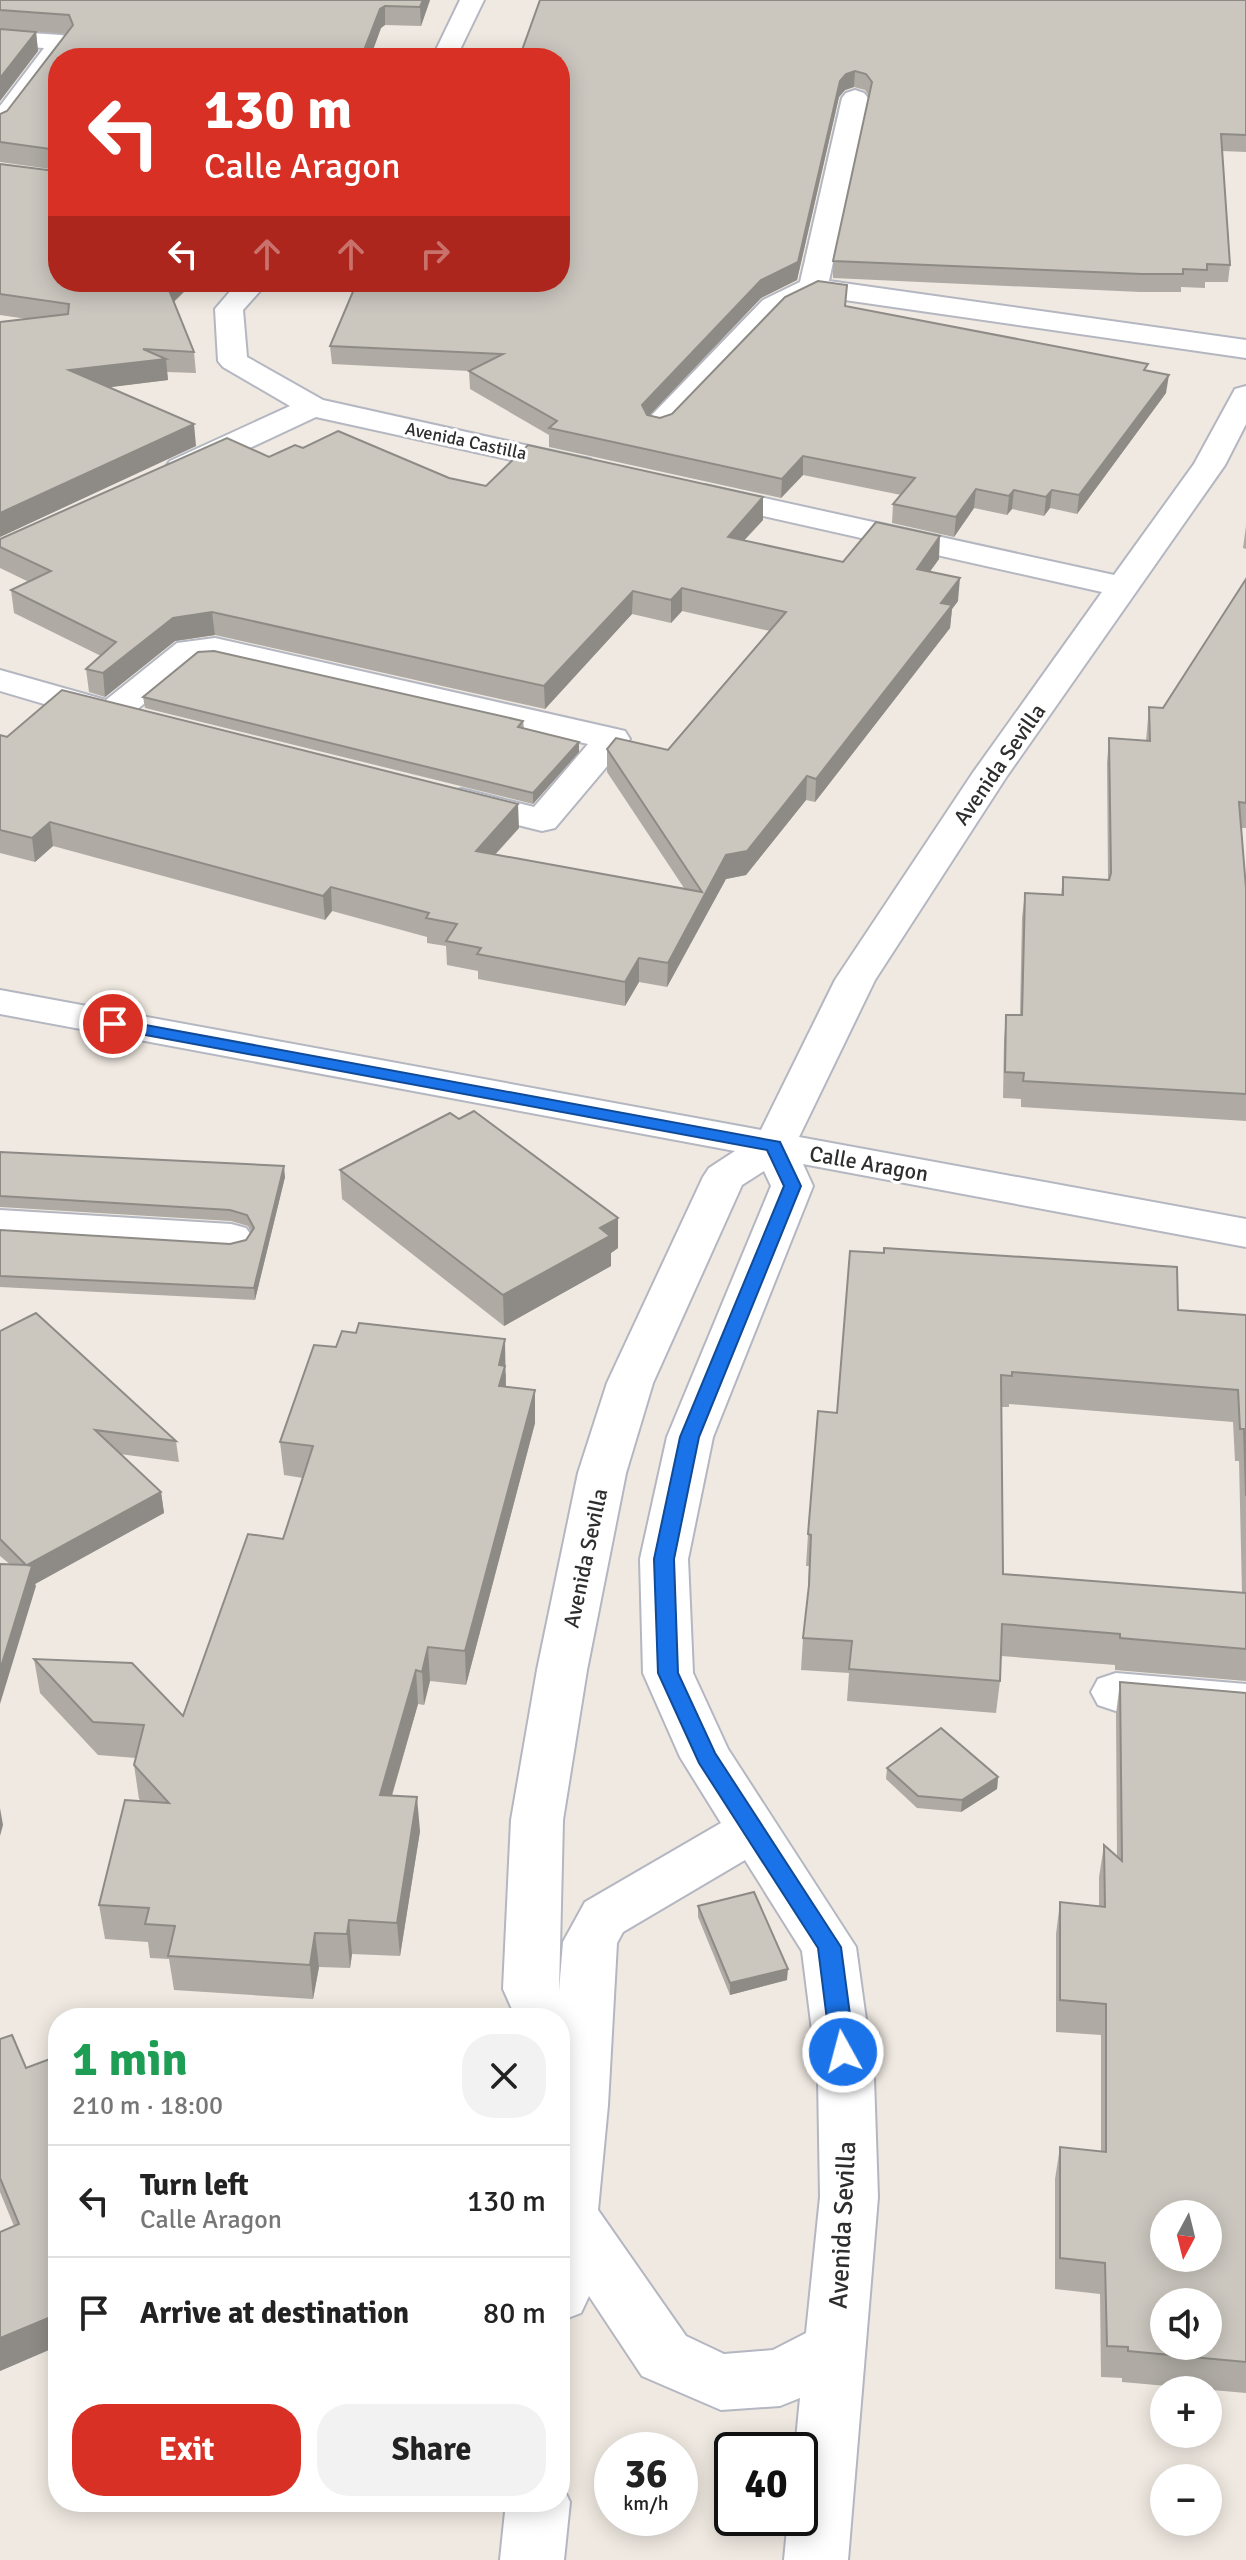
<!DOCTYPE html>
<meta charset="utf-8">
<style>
:root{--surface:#fff;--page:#f2f2f2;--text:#222;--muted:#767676;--line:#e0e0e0;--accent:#d93025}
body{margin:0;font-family:Signika,sans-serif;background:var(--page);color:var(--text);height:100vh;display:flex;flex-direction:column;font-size:30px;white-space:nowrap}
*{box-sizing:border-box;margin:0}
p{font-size:26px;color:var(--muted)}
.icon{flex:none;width:44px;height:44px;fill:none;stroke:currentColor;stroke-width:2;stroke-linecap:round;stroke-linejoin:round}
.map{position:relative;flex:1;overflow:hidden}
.details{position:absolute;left:48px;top:2008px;width:522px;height:504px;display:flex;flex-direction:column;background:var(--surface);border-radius:32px;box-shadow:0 4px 20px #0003}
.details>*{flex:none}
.banner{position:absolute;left:48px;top:48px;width:522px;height:244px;border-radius:32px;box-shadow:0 4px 20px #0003;background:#d93025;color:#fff;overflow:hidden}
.needle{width:52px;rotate:187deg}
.controls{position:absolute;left:1150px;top:2200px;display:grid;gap:16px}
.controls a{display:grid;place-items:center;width:72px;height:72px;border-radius:50%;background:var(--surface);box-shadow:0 4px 20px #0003;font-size:40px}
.speed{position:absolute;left:594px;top:2432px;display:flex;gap:16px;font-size:40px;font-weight:700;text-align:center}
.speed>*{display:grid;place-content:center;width:104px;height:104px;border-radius:50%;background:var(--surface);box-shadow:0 4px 20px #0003;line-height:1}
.speed small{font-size:20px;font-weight:400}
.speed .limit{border:4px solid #111;border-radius:12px;background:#fff;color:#111}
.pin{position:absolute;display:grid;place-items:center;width:68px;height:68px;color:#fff;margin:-34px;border:4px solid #fff;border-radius:50%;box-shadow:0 2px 8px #0007}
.me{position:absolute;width:88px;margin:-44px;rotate:353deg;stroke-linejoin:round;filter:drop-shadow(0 0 6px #0008)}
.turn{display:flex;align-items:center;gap:28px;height:168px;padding:0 24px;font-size:36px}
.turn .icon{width:104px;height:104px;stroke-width:2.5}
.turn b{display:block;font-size:56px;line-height:68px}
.lanes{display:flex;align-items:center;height:76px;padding:0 24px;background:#0003;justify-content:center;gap:40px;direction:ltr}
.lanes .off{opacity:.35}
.round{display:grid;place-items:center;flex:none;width:84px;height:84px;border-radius:32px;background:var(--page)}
.head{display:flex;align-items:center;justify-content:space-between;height:136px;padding:0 24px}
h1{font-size:48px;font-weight:700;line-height:60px;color:#1e9e55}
.cta{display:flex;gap:16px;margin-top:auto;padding:16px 24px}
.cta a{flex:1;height:92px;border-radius:32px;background:var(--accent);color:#fff;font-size:32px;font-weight:700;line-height:92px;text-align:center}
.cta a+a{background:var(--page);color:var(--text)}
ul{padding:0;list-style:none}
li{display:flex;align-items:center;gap:24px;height:112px;padding:0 24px;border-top:2px solid var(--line)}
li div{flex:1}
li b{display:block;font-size:30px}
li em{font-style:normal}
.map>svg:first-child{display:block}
</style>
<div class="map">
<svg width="1246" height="2560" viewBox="0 0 1246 2560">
<rect width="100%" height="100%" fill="#efe9e1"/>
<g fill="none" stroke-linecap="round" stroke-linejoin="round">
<!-- minor casing -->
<g stroke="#b4b7c1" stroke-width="4">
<g id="minor">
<path d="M460,0h24l-28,58h-24z"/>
<path d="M0,31l61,4 9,2 3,5 -11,16h-4v5l-49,65 -9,3v-25l44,-58 -44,-3z"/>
<path d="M855,90l9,3 4,5 -39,183 417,59v18l-429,-62 -34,16 -113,119 -11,3 -11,-3 -4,-6 4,-6 115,-119 37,-18 42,-184 4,-5z"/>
<path d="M238,282h30l-25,28 4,47 76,43 256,57 11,2 5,7 -5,7 -11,2 -263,-58 -124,58 -11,2 -11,-2 -5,-7 5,-7 120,-55 -67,-39 -5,-6 -3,-52z"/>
<path d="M1246,386v38l-21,41 -218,311 -132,204 -76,157 447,82v28l-443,-83 10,22 -100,251 -25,122 5,114 35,76 128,198 18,131 4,119 -30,363h-64l4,-42h12v-68h-5l5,-52 -20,8 -59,4 -79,-34 -53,-80 -8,17 -21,8v-303h-44l-13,-29 8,-169 26,-150 41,-197 29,-90 96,-206 6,-9 26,-17 -735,-137v-24l761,140 74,-150 137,-206 130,-182 -397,-89 -11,-2 -5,-7 5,-7 11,-2 409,90 80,-111 41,-75zM764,1171l7,15 -104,251 -27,122 3,114 37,84 41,66 -136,79 -22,40 -4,49 4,-171 24,-150 39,-197 27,-90 89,-198zM745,1860l57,91 16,127 2,119 -14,136 -33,17 -49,4 -38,-18 -88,-126 10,-105 9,-162 6,-11z"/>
<path d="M215,638l397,90 13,3 5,8 -75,89 -13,3 -93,-23 -5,-8 5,-8 13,-3 72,18 54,-63 -373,-86 -17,2 -74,60 -12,4 -112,-33v-21l106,30 71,-57z"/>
<path d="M0,1210l231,14 15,4 7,10 -7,10 -15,4 -231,-14z"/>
<path d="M1116,1673l130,11v38l-130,-11 -18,-6 -7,-13 7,-13z"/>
<path d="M560,2481l10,21 -6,58h-64l6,-58h54z"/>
</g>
</g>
<!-- minor -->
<use href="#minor" fill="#fff" fill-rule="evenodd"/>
</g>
<!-- wall -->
<g fill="#afaba4" fill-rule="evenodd">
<path d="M0,0h430l-9,26 -36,-1 -4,3 -11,30h-312v224h136l-20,20 20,50 2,21 -29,-1 1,8 -59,7 87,59 -196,91v-215l27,-3 -27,-4v-151l55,7 2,-1 -57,-8v-48l7,-3 60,-77 -39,-3 8,1 2,19 -38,50z"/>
<path d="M1246,0v152l-24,-1 8,114 -2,17h-23v6l-24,-1v5h-41l-307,-14v-17l36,-165 -4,-6 -11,-3 -9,3 -6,7 -42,183 -36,18 -112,118 11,2 12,-4 174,-108 302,65 18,22 -89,121 -27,-6 -6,8 -32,-7 -5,6 -33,-7 -20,29 -62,-14 1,-19 8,-9 -98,-20 -22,23 -232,-51v-12l-79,-46 -1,-18 -137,-7 -2,-18 230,-64 -39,-229z"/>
<path d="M303,448l183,38 277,34 -19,20 99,22 96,-3 -9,12 28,30 -6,8 -2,19 -135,174 -9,-2 -60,75 -20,4 -59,108 -28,-5 -14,24 -147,-27v-8l-31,-6 -1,-19 -19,-3v-6l-95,-26 -7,9 -272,-74 -18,16 -35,-9v-118l519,93 -24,27 189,33 -77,-116v-23l61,1 102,-119 -88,-20 -11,12 -39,-9 -87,95 -330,-74 -40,6 -70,56 -16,-5 -3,-23 15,-13 -87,-43 -3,-23 18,-8 -29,-14v-29l269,-82z"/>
<path d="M1246,526v23l-3,-1z"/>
<path d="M1246,579v249h-5l5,60v233l-225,-14v-8l-18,-1 1,-57 2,-26h14l2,-97 3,-25 36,2 2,-18 45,3 -1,-117 2,-25 37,3 3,-34 14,1z"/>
<path d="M143,697l380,24 1,7 55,14v10l-46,52 -388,-96z"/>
<path d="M0,1152l285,25 -30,123 -255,-13v-57l230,14 16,-4 5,-8 -3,-6 -17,-5 -231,-14z"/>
<path d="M340,1170l278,78 -7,5v13l-107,60 -162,-127z"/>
<path d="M1178,1310l68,5v366l-131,-11v-5l-114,-9 -1,25 -4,32 -149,-12 2,-28 -48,-3 2,-32 5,-45 1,-27h-3l2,-32 29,-121zM1009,1404l224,18 2,39h4l3,132 -239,-19 -2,-167h8z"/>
<path d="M0,1331l176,110 3,21 -59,-8 41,38 3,21 -129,71 1,2 -36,-30z"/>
<path d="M506,1373v14l29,3v33l-69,262 -36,-4 -6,24 -6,-1 -26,92 28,35 -20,125 -48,-2 -2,14 -31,-1 -6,32 -139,-9 -5,-31 -19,-1 -2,-16 -43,-3 -6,-34 42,-104 -2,-2 -5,-34 2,-7 -38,-3 -58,-62 -6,-34 149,57 100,-177 20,-61 -19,-3 -4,-33z"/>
<path d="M1120,1682l126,11v700l-124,-11v-4l-21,-1 -1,-83 -45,-5v-110l5,-32 41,5v-117l-45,-3v-98l4,-32 39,4v-29l5,-32 13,12 -1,-143z"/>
<path d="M887,1768l111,9 -1,12 -36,23 -44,-4 -31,-29z"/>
<path d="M698,1906l89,74 -57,15 -32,-78z"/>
<path d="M0,2039l26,29 32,-12v290l-58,25v-139l14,-6 -14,-34z"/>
</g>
<!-- shaded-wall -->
<g fill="#8e8b86">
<path d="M423,0h7l-9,26 -1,-19z"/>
<path d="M385,6v19l-4,3 -11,30h-9l19,-49z"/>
<path d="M36,32l2,19 -38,50v-23z"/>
<path d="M855,71l-1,16 -9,3 -6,7 -42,183 -36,18 -119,125v-18l198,-324 6,-7z"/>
<path d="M170,282h24l-25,24 -2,-21z"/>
<path d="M166,359l2,21 -96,12 -3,-22z"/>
<path d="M1169,375l-3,18 -89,121 2,-19z"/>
<path d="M194,424l2,22 -196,91v-24z"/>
<path d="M803,456v19l-22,23 1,-19z"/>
<path d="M976,489l-2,19 -20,29 2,-20z"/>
<path d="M1014,490l-2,19 -5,6 2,-19z"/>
<path d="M1052,490l-2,18 -6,8 2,-19z"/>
<path d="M763,497v23l-36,39 1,-22z"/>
<path d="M940,536l-1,23 -23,32 1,-22z"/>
<path d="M960,578l-2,23 -6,8 -2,19 -135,174 1,-23 125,-176z"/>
<path d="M682,588v23l-11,12v-23z"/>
<path d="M633,591l-1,23 -87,95 -1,-23z"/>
<path d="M212,612l3,23 -40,6 -70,56 -2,-24 70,-55z"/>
<path d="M579,742v10l-46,52v-11z"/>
<path d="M807,776l-1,24 -60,75 -20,4 -59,108 1,-24 58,-108z"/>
<path d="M518,804l1,24 -43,47v-24z"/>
<path d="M50,822l3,24 -18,16 -3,-24z"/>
<path d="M331,887l1,24 -7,9 -2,-24z"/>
<path d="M639,958v24l-14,24v-24z"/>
<path d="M284,1166l1,11 -30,123 -1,-12z"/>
<path d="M618,1218v30l-7,5v13l-107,60 -1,-31 97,-67z"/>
<path d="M505,1339l1,60 -6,21 -1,-55z"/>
<path d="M535,1390v33l-69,262 -1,-34z"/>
<path d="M161,1492l3,21 -129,71 1,2 -36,118v-34l27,-105z"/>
<path d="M428,1647l2,34 -6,24 -2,-33z"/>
<path d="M416,1670l2,34 -36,125 -2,-34z"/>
<path d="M998,1777l-1,12 -36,23 1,-12z"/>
<path d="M417,1797l3,34 -20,125 -3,-33z"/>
<path d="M0,1808l3,17 -3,11z"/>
<path d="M349,1920l3,34 -2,14 -3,-34z"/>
<path d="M315,1933l4,34 -6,32 -3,-34z"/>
<path d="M788,1969l-1,11 -57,15v-12z"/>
<path d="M58,2314v32l-58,25v-33z"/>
</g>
<!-- building -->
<g fill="#cbc7bf" stroke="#8e8b86" stroke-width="2" fill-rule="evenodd">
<path d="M0,0h423l-3,7 -35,-1 -5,3 -19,49h-303v94v-2l-58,-8v-28l7,-3 66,-86 -4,-10 -69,-5z"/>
<path d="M540,0h706v135l-25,-1 9,131 -23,-1v6l-24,-1v5h-41l-309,-13 39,-179 -6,-8 -11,-3 -9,3 -6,7 -42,181 -37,18 -119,125 5,10 13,3 12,-4 113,-117 33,-16 29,4 -2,21 303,58 -4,6 25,5 -90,120 -27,-5 -6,7 -32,-7 -5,6 -33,-7 -20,28 -63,-13 22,-26 -112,-22 -21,23 -233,-51 8,-7 -88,-50 34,-17 -173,-8 27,-64h203v-224h-59l2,-6 18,1z"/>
<path d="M0,29l36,3 -36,46z"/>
<path d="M0,164l55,7 3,-2v113h112l-3,3 27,67 -51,-3 23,10 -97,11 125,54 -194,89v-191l68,-8 1,-10 -69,-10z"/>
<path d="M338,431l111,47 37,8 42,-41 235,52 -35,40 115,25 33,-40 64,14 -23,33 43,9 -19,25 11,2 -136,174 -9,-3 -60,75 -21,4 -58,108 -29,-5 -14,24 -148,-28 4,-6 -35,-7 11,-17 -31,-6 3,-5 -98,-26 -8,9 -273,-74 -18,16 -32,-8v-95l7,2 55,-47 456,114 -42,47 226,41 -95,-143 9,-11 52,12 118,-138 -104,-24 -11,12 -38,-9 -89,95 -332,-74 -39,6 -70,55 -17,-4 30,-27 -105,-52 40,-19 -51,-24v-8l227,-101 42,19 26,-12 8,3z"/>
<path d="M1246,579v224l-7,-1 7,86v206l-223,-13 1,-8 -19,-1 1,-57h16l3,-122 38,2v-18l46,3 2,-7 -2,-135 41,3 -1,-34 14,1z"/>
<path d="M214,651l309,70 -5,6 61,15 -46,51 -390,-96 55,-45z"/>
<path d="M474,1111l144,107 -18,10 10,8 -107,59 -163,-125 110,-57 9,6z"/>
<path d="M0,1152l284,14 -30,122 -254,-12v-46l230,14 16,-4 8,-12 -7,-13 -17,-5 -230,-14z"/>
<path d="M884,1248l293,19 1,43 68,5v181l-2,-67h-4l-2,-39 -226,-18v4l-11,-1 2,199 243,19v56l-126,-11v-4l-118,-10 -2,57 -151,-12 3,-28 -49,-3 6,-53 2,-50 -3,-1 10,-123 19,2 13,-162 34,2z"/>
<path d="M36,1313l140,128 -81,-11 66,62 -134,73 5,1 -32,104v-106l26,1 -26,-26v-208z"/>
<path d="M359,1323l146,16 -6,26 6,1 -6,20 36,4 -70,261 -37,-4 -6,25 -6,-2 -36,125 37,2 -20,126 -48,-3 -2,14 -32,-1 -5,32 -142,-9 7,-30 -30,-2 4,-16 -50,-3 26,-105 44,3 -35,-38 10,-40 -51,-3 -59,-63 98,4 51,53 65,-182 35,5 30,-93 -33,-4 34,-97 22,2 6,-16 14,2z"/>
<path d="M1120,1682l126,11v669l-118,-11v-4l-21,-1 -2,-83 -45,-5v-111l46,5v-148l-46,-4v-98l45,5 -1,-62 18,16zM1164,2214h44v44h-44zM1164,2302h44v44h-44z"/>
<path d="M941,1728l57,49 -36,23 -44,-4 -31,-28z"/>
<path d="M754,1892l34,77 -58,14 -32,-77z"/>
<path d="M12,2035l14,33 32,-12v258l-58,24v-106l19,-8 -19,-46v-139z"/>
</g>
<!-- route -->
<path fill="#1a73e8" stroke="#114b97" stroke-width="2" d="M113,1019l667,123 21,44 -102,251 -25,122 4,114 37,80 126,194 14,105 -4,6 -8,3 -8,-3 -4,-6 -13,-104 -119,-185 -41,-90 -4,-114 26,-122 104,-251 -17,-36 -659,-122 -3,-4 3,-3z"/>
<g text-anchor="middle" stroke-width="6" stroke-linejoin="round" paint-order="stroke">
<!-- far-street labels -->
<g font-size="18" fill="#2e2e2e" stroke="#fff">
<text transform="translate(466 441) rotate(12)" y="6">Avenida Castilla</text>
</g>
<!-- street labels -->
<g font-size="22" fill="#2e2e2e" stroke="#fff">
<text transform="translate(999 764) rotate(-55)" y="8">Avenida Sevilla</text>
<text transform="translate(869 1163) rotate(10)" y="8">Calle Aragon</text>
<text transform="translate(585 1558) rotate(-78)" y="8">Avenida Sevilla</text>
</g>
<!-- near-street labels -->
<g font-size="26" fill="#2e2e2e" stroke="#fff">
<text transform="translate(842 2225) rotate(-87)" y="9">Avenida Sevilla</text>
</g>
</g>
</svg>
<div class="controls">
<a><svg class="needle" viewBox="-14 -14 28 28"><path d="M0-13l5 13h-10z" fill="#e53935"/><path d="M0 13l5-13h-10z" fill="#767676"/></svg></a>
<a><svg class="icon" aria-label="sound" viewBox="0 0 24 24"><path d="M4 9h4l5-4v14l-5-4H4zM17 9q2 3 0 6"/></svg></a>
<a>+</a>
<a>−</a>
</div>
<div class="speed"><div>36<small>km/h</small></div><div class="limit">40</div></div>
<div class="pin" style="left:113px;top:1024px;background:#d93025"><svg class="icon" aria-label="arrive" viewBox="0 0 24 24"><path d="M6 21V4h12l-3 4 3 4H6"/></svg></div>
<svg class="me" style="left:843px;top:2052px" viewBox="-20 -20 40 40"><circle r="17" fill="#1a73e8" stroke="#fff" stroke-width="3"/><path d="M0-11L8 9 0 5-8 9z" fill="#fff"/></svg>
<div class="banner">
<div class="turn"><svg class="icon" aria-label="left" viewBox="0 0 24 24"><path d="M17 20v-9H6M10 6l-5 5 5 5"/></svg><div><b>130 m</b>Calle Aragon</div></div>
<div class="lanes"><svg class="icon" aria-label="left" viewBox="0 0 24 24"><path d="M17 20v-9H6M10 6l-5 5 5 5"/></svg><svg class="icon off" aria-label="ahead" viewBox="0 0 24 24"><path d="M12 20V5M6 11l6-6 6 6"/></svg><svg class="icon off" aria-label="ahead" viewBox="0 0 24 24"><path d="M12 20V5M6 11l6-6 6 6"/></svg><svg class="icon off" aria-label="right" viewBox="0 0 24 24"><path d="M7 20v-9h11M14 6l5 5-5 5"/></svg></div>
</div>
<section class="details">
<div class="head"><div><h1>1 min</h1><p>210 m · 18:00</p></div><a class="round"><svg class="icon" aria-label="close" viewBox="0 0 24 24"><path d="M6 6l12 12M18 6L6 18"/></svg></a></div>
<ul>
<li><svg class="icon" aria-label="left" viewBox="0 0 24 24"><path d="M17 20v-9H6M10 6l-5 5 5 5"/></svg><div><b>Turn left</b><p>Calle Aragon</p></div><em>130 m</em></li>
<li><svg class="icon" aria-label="arrive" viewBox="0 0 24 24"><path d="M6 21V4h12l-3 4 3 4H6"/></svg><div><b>Arrive at destination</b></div><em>80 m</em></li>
</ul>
<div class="cta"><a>Exit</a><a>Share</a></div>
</section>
</div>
